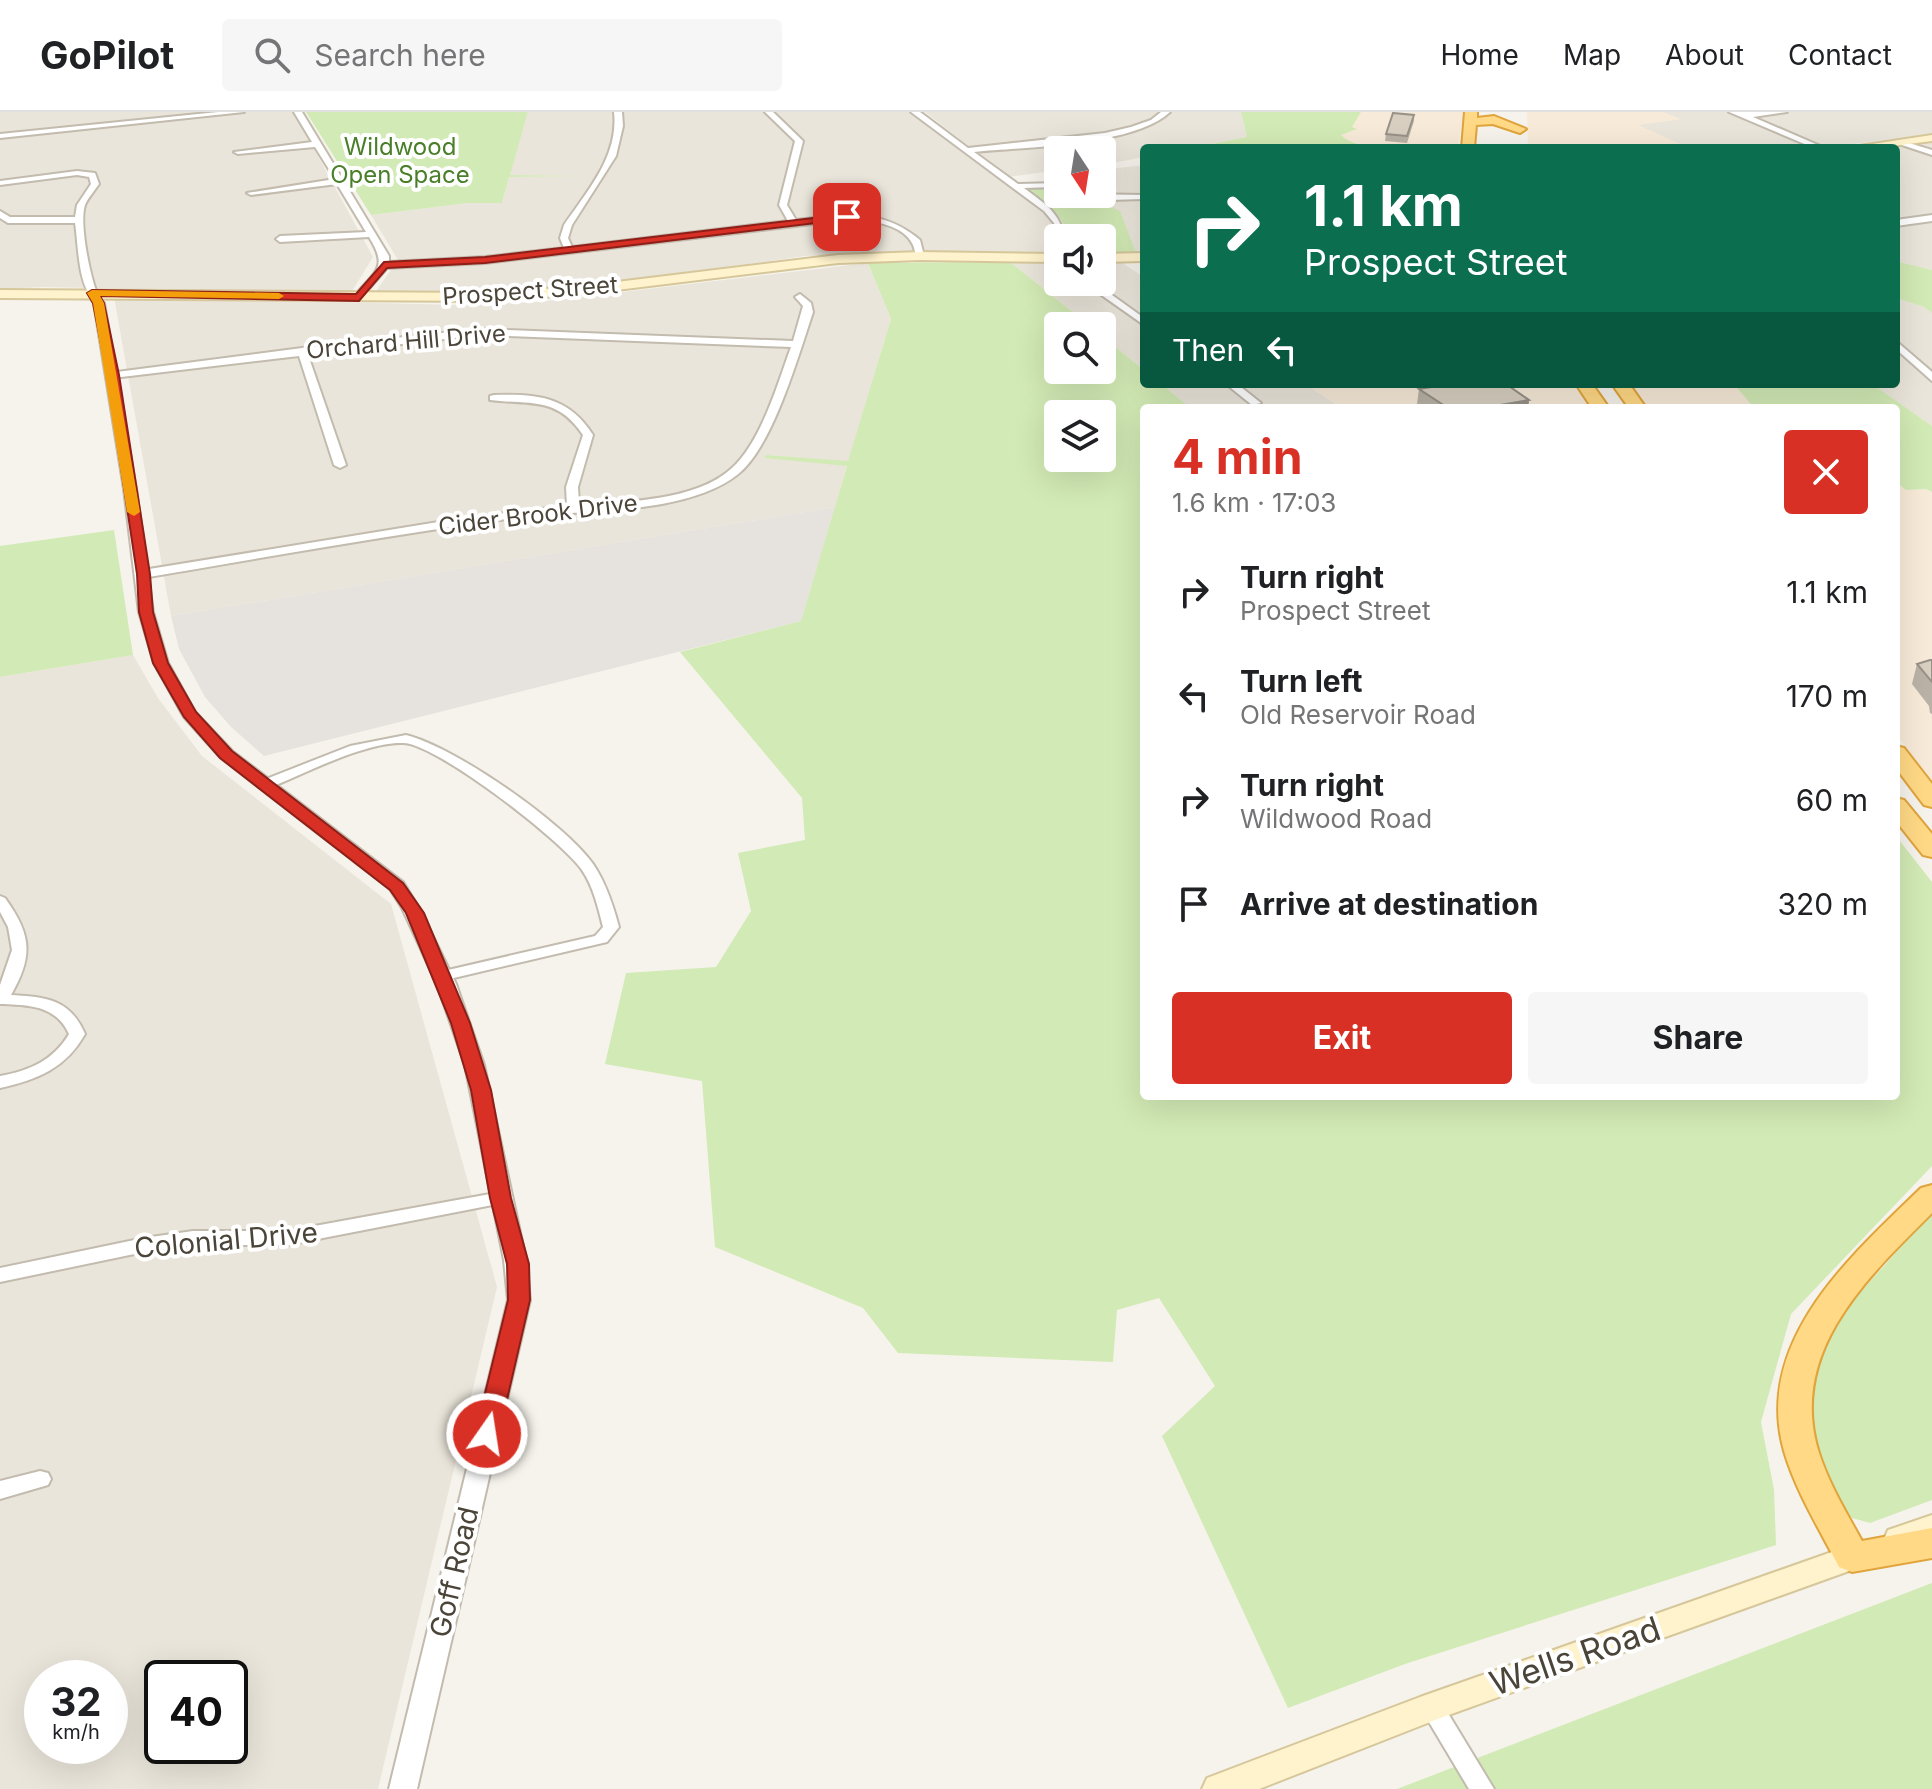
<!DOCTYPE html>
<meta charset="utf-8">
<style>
:root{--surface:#fff;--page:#f6f6f6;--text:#202124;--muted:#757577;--line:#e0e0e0;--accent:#d93025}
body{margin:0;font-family:Inter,sans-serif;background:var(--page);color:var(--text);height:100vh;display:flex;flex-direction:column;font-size:30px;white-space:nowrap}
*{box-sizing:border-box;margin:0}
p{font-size:26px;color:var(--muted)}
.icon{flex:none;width:44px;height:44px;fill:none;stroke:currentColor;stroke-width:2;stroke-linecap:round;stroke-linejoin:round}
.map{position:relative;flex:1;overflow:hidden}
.sheet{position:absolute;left:1140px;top:292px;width:760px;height:696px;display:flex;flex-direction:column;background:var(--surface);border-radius:8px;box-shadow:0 8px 32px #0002}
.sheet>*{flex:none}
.hud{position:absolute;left:1140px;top:32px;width:760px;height:244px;border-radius:8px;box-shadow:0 8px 32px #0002;background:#0b6e4f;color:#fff;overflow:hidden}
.needle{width:52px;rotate:168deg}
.buttons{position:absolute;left:1044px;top:24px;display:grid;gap:16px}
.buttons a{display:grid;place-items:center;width:72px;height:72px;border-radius:8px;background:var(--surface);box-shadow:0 8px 32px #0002;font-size:40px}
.speed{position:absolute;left:24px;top:1548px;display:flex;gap:16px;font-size:40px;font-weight:700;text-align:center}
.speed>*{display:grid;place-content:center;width:104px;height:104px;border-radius:50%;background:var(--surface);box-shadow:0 8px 32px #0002;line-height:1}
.speed small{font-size:20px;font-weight:400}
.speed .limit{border:4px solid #111;border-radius:12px;background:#fff;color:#111}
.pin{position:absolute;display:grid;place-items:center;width:68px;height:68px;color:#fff;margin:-34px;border-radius:16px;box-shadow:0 4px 12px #0006}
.me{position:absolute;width:88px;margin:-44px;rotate:13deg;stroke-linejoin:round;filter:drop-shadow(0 0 6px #0008)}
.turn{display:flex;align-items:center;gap:28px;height:168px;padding:0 32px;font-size:36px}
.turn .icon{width:104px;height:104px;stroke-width:2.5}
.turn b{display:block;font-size:56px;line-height:68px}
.then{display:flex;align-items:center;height:76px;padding:0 32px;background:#0003;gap:16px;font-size:30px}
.round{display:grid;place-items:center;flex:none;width:84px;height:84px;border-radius:8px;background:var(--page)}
.summary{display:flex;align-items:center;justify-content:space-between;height:136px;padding:0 32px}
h1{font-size:48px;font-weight:700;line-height:60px;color:var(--accent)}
.primary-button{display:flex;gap:16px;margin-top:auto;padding:16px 32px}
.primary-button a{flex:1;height:92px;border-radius:8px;background:var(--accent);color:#fff;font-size:32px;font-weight:700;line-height:92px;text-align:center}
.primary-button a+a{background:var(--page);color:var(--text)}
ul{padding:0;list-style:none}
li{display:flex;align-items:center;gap:24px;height:104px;padding:0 32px}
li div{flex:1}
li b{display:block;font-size:30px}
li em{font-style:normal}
header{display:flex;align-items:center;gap:48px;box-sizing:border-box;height:112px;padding:0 40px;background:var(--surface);border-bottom:2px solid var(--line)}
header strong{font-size:38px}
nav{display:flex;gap:44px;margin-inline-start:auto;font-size:28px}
.search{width:560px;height:72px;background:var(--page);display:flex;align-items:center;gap:20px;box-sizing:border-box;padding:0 28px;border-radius:8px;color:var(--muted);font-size:30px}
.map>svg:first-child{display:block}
</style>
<header>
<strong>GoPilot</strong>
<div class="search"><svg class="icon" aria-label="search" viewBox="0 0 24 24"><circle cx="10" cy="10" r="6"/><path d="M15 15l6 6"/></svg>Search here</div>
<nav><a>Home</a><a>Map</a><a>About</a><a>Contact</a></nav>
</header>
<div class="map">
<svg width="1932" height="1677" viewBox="0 0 1932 1677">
<rect width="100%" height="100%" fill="#f6f3ec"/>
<!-- residential -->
<g fill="#eae5da" fill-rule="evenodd">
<path d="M0,0h294l79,145 -22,36 -307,-6 -44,2z"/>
<path d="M528,0h380l140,104 4,8 -3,28 -244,4 -168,24 -126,12 -137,2 24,-34 -27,-45 97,-12h34l7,-26 75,-1 -75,-1z"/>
<path d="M925,0h316l6,25 -56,11h-47v9l-42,8v-15h-44v20l-50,7z"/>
<path d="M1663,0h269v22l-111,14h-164l24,-3 -44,-20 42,-6z"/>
<path d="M1932,29v129l-36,-9v-113h-22z"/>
<path d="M1144,53v88l-8,1 -8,-19 -56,-41 46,-1 -16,-18v-5z"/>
<path d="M1058,149v21h44v-21h17l25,16v93l-42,-34v-10h-12l-80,-64z"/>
<path d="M868,151l23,56 -43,143 -81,-7 -2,3 82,7 -12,42 -664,109 -57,-319 346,8 78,-3z"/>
<path d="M1896,186l29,9 7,6v113l-54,-38 5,-4h13z"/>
<path d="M1161,272h144l37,24h-151z"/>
<path d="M133,543l25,43 44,58 189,148 106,383 -119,502h-378v-1112zM42,1566h68v68h-68zM162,1566h68v68h-68z"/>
</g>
<!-- commercial -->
<g fill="#f7ead8">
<path d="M1361,0h103l-6,32 -64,3 -43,-4 -8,-4 -2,-3 10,-9z"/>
<path d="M1527,0h136l18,7 -43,6 45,20 -26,3h-129z"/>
<path d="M1305,272h274l16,24h-253z"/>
<path d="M1629,272h105l20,24h-107z"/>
<path d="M1896,370l10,8 20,-1 6,3v289l-36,-47z"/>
</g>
<!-- industrial -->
<path fill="#e6e2dd" d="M835,395l-34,114 -537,135 -33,-29 -26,-30 -26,-48 -8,-33z"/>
<!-- green -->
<g fill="#d2eab5" fill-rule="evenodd">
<path d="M306,0h222l-18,63 75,1 -76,1 -7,26h-34l-97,12z"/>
<path d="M1241,0h120l-9,15 5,2 -16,6c18,20 85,11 112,10v3h-262l56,-11z"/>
<path d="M1026,76l32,1v5l35,6 27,11 16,42 -34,3v-18h-35c-4,-30 -24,-31 -41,-50z"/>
<path d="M1896,149l36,9v43l-8,-6 -28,-9z"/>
<path d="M1010,150l80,64h-32v44h44v-34l42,34v14h17l30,24h-47v688h752v-260l36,46v284l-141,148 -30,108 13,68 2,55 -371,119 -117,44 -126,-272 53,-50 -56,-88 -42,12 -4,52 -215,-9 -35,-45 -148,-61 -13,-166 -97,-17 21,-91 90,-6 35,-56 -13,-58 67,-13 -3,-42 -122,-146 121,-31 46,-155 -83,-8 2,-3 82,6 43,-142 -23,-56zM1058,302h44v44h-44z"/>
<path d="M1734,272h149l-5,4 54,38v66l-6,-3 -20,1 -10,-8v-74h-142z"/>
<path d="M114,418l19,125 -133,22v-131z"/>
<path d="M1932,1100v288l-62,23 -18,-5 -12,-9 -25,-48 -5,-78 19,-46 21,-33z"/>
<path d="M1932,1471v206h-535z"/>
</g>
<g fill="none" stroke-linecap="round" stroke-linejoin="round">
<!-- minor casing -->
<g stroke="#c2bbae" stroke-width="4">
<g id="minor">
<path d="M218,0h26l-244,26v-4z"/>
<path d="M294,0h8l87,144v6l96,-5 79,-9 -4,-10 4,-13c23,-34 55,-69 50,-113h8l1,14 -7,30 -44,69 -4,13 4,9 216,-26 -9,-16 16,-64 -30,-29h8l30,29 -16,64 9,15c48,-5 84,-13 124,20l4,16 -7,2c-2,-4 -2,-9 -4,-13 -10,-22 -45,-25 -66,-25l-362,43 -98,5 -28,32 -5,-3c21,-27 35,-28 15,-60l-89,5 -4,-3 4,-3 86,-4 -29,-48 -86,11 -4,-2 88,-14 -20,-32 -77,7 -4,-2 78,-10z"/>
<path d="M911,0h9l48,36 137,-15 26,-6 20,-7 10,-8h9c-36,34 -146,35 -196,40l44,32 40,-1v4l-34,1c20,15 37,25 40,50h-6v2l-4,-17 -10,-12z"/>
<path d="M1729,0h58l-34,5 72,31h-11z"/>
<path d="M1899,28l33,10v5l-33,-11z"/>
<path d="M77,59l18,2 4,11c-4,6 -11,14 -14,21 -6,18 5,71 12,88l-5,3c-14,-11 -14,-55 -17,-73h-67l-8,-5v-7l10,6h65l2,-12 14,-21 -2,-7 -12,-2 -77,10v-4z"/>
<path d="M1084,82l60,1v4l-35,1z"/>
<path d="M1932,103v6l-36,5v-6z"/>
<path d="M1083,170h11l50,36v7z"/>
<path d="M800,182l11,9 2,9c-14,42 -41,137 -76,163 -53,41 -158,34 -223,43 -124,17 -248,39 -371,60l-6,-4 6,-4 326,-53 98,-11 -1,-19 17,-52c-26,-39 -53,-30 -93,-35v-4l4,-1c43,-1 74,1 99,40l-15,52 1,18c46,-3 118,-4 153,-37 29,-26 46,-85 59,-121l-312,-12 -171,20 38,110 -6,3 -6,-3 -35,-109 -186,22 -4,-1v-4l193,-25 177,-19 314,12 10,-35 -8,-9z"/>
<path d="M1896,229l36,31v9l-36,-32z"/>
<path d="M1226,272h11l24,19 -9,2z"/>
<path d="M406,623c49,12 158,88 187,129 13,19 20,41 26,63l-12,15 -166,39 -6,-2 -2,-3 2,-3 160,-37 8,-9c-5,-20 -10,-41 -21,-57 -21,-30 -144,-125 -178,-127 -37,-2 -98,30 -133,44l-5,1 -7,-4 2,-3 89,-35z"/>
<path d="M0,784l5,2c26,36 29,57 6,97 35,2 59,4 74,39 -19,34 -48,46 -85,54v-12c29,-5 54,-16 69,-42 -13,-29 -41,-29 -69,-30v-19l12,-35 -4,-23 -8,-15z"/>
<path d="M501,1080l7,2 2,4 -2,4 -221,43h-94l-49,7 -144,30v-14l144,-30 49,-7h94z"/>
<path d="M40,1359l8,2 3,6 -3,6 -48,14v-18z"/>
<path d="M1432,1585l8,3 54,89h-25l-49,-82 4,-7z"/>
</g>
</g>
<!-- tertiary casing -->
<g stroke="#c2bbae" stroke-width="4">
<path id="tertiary" d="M92,178l12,13 32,186 17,123 15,51 27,49 37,39 171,131 16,26 37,76 28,81 42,195 4,40 -113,489h-28l119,-489 -4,-40 -39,-195 -28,-81 -35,-76 -12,-19 -170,-132 -36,-40 -30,-54 -15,-51 -15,-123 -30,-186 -7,-10z"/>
</g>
<!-- secondary casing -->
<g stroke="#d6c79b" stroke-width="4">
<g id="secondary">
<path d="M1932,23v6l-55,7h-31z"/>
<path d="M920,140l138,2v8l-138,-2 -82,3 -254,31 -98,7 -486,-3v-8l486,3 98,-7 254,-31z"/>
<path d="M1144,141v8l-42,1v-8z"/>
<path d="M1932,1403v24l-33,12 -11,-3 -4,-9 4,-9z"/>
<path d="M1863,1429l11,3 4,9 -4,9 -431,155 -184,72h-57l5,-11 213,-81z"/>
</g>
</g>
<!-- trunk casing -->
<g stroke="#e0a43c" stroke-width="4">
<g id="trunk">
<path d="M1465,0h12v6l17,-2 32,13 -6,4 -27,-9 -17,1 -2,23h-12z"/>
<path d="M1576,272h16l17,24h-17z"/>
<path d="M1612,272h17l17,24h-17z"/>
<path d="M1896,634l8,2 28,36v23l-8,-2 -28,-37z"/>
<path d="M1896,686l8,2 28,34v23l-9,-2 -27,-34z"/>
<path d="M1932,1073v28c-64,64 -145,139 -113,240 10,31 27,59 43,88l70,-13v30l-80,14 -13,-5c-19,-37 -43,-75 -55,-116 -31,-110 67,-195 137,-263z"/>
</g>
</g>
<!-- minor -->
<use href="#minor" fill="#fff" fill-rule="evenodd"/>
<!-- tertiary -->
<use href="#tertiary" fill="#fff" fill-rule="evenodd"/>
<!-- secondary -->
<use href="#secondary" fill="#fff3cd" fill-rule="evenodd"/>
<!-- trunk -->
<use href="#trunk" fill="#ffd985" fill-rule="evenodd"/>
</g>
<!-- wall -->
<g fill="#bab2a6">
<path d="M1414,3v6l-7,22 -22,-2 1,-7z"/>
<path d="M1434,272h72l23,16 -1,8h-105l-6,-4 2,-15 18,-3z"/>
<path d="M1932,548v54l-2,-1 -1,-7 -17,-22 5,-20z"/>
</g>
<!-- shaded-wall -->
<path fill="#979187" d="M1529,288l-1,8h-45z"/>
<!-- building -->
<g fill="#d8cfc1" stroke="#979187" stroke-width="2">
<path d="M1393,1l21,2 -7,21 -21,-2z"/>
<path d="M1450,272h56l23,16 -46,8h-35l-29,-19z"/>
<path d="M1930,548h2v22l-15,-18z"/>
</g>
<!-- route -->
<path fill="#d93025" stroke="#8d1f18" stroke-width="2" d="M847,102l3,5 -365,44 -98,5 -28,33 -259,-5 4,7 15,72 31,199 3,38 15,51 28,49 36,39 171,132 21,30 46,110 21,67 20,108 18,66 1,36 -31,134 -3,6 -9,3 -8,-3 -4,-6 33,-134 -1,-36 -17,-66 -19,-108 -20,-67 -45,-110 -16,-23 -170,-132 -36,-41 -31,-54 -14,-51 -2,-38 -30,-199 -14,-72 -6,-10 5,-3 264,4 28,-32 101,-5z"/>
<!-- slow -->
<path fill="#f59e0b" d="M92,178l187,3 5,3 -5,3 -179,-3 4,7 36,209 -6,4 -7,-4 -34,-209 -6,-10z"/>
<g text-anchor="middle" stroke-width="8" stroke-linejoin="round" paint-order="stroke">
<!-- far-park labels -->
<g font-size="24" fill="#4a7f2a" stroke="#fff">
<text x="400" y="43">Wildwood<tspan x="400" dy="28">Open Space</tspan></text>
</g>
<!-- far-street labels -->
<g font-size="24" fill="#4b4439" stroke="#fff">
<text transform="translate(530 179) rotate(-4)" y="8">Prospect Street</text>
<text transform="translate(406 230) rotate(-5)" y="8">Orchard Hill Drive</text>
<text transform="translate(538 403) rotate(-7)" y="8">Cider Brook Drive</text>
</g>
<!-- street labels -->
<g font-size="28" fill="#4b4439" stroke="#fff">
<text transform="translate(226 1128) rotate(-5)" y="10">Colonial Drive</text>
<text transform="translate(454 1460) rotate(-77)" y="10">Goff Road</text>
</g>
<!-- near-street labels -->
<g font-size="34" fill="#4b4439" stroke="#fff">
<text transform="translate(1575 1544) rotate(-19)" y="12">Wells Road</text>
</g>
</g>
</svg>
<div class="buttons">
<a><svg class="needle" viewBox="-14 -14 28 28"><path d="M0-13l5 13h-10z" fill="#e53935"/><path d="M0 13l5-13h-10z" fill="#757577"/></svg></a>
<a><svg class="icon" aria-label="sound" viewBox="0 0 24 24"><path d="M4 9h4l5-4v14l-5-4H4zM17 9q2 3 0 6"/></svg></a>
<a><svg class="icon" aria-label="search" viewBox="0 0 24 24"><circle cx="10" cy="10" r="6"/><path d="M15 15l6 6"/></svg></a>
<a><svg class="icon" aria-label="layers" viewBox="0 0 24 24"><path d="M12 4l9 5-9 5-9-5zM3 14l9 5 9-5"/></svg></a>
</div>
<div class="speed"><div>32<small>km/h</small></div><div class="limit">40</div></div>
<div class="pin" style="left:847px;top:105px;background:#d93025"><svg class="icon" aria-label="arrive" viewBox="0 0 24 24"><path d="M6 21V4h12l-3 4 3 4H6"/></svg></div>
<svg class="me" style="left:487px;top:1322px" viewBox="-20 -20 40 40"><circle r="17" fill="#d93025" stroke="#fff" stroke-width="3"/><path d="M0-11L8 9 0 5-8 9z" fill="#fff"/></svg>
<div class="hud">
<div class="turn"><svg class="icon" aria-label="right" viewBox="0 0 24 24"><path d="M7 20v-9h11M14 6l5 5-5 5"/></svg><div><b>1.1 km</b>Prospect Street</div></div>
<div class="then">Then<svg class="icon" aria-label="left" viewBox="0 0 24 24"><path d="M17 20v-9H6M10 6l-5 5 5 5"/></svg></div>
</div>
<section class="sheet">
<div class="summary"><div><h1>4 min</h1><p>1.6 km · 17:03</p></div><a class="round" style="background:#d93025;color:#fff"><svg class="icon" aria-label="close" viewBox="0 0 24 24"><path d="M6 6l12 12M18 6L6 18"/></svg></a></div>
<ul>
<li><svg class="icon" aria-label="right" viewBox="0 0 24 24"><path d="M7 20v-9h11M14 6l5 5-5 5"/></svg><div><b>Turn right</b><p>Prospect Street</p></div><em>1.1 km</em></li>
<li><svg class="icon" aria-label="left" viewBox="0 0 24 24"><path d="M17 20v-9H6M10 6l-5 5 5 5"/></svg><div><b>Turn left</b><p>Old Reservoir Road</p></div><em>170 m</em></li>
<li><svg class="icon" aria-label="right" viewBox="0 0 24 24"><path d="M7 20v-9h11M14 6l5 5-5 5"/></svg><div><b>Turn right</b><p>Wildwood Road</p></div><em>60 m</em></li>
<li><svg class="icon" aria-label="arrive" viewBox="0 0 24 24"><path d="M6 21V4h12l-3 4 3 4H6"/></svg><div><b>Arrive at destination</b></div><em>320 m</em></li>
</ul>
<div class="primary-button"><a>Exit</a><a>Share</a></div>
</section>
</div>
